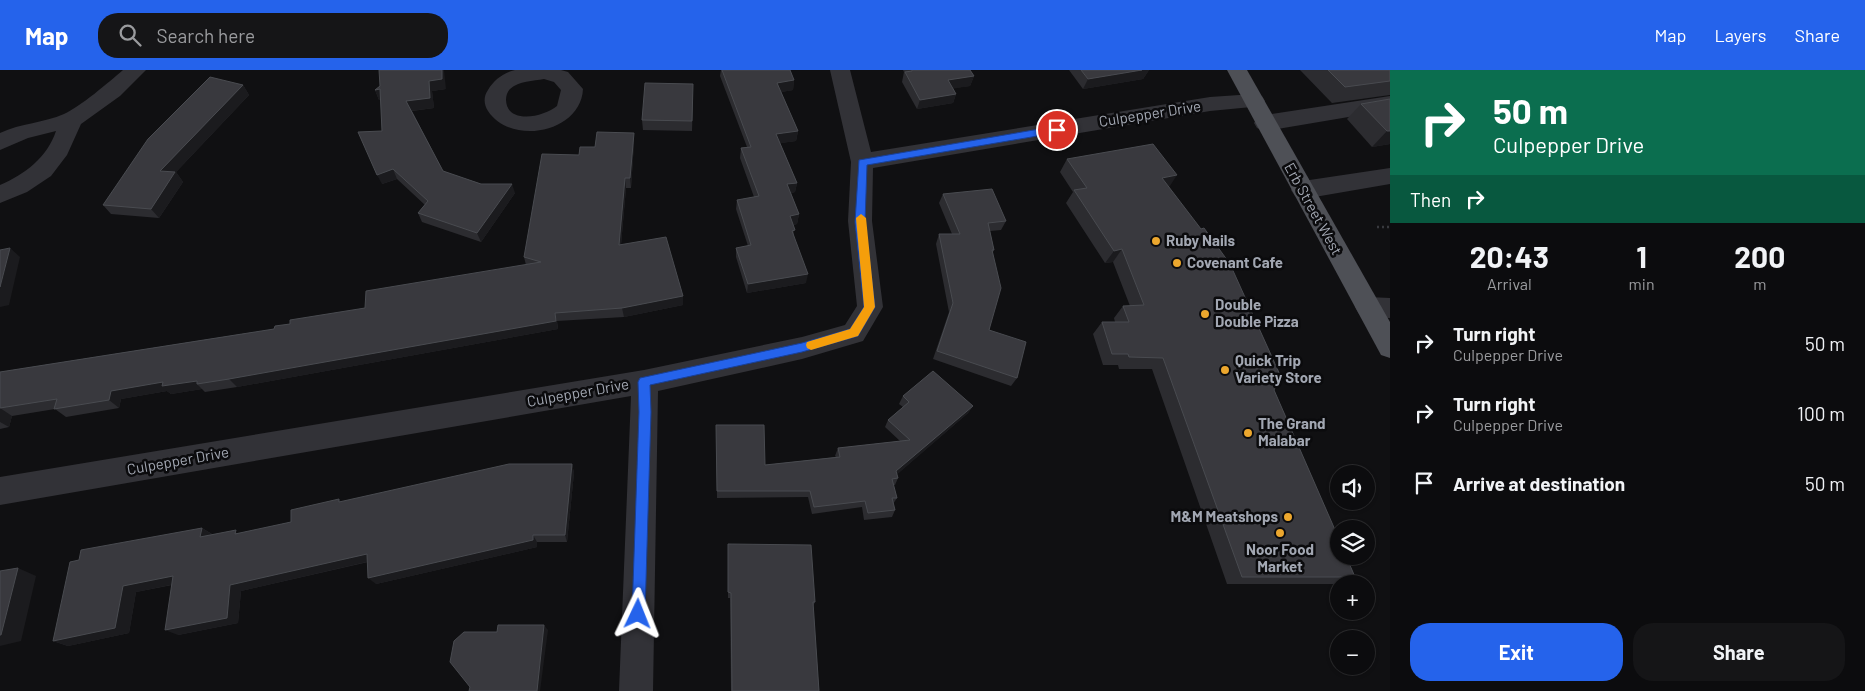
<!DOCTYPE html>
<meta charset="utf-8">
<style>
:root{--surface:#0c0c0e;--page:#151517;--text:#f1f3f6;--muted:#9a9b9e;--line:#2c2c2e;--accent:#2563eb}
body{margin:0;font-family:Barlow,sans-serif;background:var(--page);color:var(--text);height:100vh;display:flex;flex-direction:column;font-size:19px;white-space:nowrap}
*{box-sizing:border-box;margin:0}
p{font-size:16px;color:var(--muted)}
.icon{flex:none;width:28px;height:28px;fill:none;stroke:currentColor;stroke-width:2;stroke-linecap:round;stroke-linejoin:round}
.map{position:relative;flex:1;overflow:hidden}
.side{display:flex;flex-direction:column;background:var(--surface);width:475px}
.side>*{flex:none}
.banner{background:#0b6e4f;color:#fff;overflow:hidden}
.controls{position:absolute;left:1330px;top:395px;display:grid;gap:10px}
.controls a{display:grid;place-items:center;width:45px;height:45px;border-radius:50%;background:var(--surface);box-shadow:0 1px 4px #0004,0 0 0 1px var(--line);font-size:25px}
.pin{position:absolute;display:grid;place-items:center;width:42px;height:42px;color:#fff;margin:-21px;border:2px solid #fff;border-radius:50%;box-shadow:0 1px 5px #0007}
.me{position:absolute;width:55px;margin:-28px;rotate:2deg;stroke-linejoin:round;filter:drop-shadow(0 0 4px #0008)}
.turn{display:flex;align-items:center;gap:18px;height:105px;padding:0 20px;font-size:22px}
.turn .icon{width:65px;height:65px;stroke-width:2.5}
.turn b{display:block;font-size:35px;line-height:42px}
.then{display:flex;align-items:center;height:48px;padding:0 20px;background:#0003;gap:10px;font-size:19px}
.eta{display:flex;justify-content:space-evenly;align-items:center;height:85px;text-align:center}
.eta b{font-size:30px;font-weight:700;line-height:35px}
.primary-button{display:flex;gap:10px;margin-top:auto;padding:10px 20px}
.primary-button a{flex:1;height:58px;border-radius:20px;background:var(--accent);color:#fff;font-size:20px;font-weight:700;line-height:58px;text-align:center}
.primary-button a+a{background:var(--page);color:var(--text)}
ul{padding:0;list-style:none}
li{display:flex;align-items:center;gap:15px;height:70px;padding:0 20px}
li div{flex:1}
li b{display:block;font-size:19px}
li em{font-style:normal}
header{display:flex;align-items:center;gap:30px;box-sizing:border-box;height:70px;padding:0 25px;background:var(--accent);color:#fff}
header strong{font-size:24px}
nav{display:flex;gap:28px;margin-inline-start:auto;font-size:18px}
.search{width:350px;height:45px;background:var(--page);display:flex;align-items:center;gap:12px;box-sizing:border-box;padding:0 18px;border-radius:20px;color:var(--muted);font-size:19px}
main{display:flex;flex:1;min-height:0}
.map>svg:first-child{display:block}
</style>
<header>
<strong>Map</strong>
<div class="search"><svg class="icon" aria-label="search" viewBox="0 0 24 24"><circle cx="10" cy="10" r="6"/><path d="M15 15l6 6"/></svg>Search here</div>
<nav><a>Map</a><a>Layers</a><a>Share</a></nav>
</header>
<main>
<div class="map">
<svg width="1390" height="621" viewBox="0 0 1390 621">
<rect width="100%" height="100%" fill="#101012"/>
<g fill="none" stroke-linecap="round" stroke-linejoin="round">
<!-- path -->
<path stroke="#38393e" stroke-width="2.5" stroke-dasharray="2 3" stroke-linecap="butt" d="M1377,157h13"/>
<!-- minor -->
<g fill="#323237" fill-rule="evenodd">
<path d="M123,0h23l-26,26 -39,28 -14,31 -16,21 -24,16 -27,11v-18c25,-11 47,-27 56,-54l-28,7 -28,12v-17c21,-10 44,-10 64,-19 16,-7 45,-32 59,-44z"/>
<path d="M515,0h46l7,2 15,17c-2,44 -72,57 -95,22 -4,-6 -5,-14 0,-21 6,-10 15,-17 27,-20zM544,9l10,3 7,8 -4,16c-13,11 -50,19 -51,-6 0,-4 1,-8 4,-11 9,-8 23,-8 34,-10z"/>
<path d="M830,0h20l21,82 339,-55 44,-3 8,2 3,5 -3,5 -52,5 -337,57 -1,53 11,86 -20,34 -61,18 -144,32 -5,300h-34l12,-295 -631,109v-28l644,-107 158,-33 43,-12 12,-19 -9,-85 3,-59z"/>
<path d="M1390,26v14l-125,21 -8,-3 -3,-5 3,-5 8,-3z"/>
<path d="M1390,98v16l-87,15 -8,-3 -4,-6 4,-6 8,-3z"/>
<path d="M1368,227l22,1v20l-22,-1 -9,-3 -4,-7 4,-7z"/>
</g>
<!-- major -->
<path fill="#4e5056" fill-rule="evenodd" d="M1227,0h20l143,252v36l-9,-3z"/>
</g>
<!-- wall -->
<g fill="#2c2c30">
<path d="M721,0h69l4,10 -1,10 -12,2 17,39 -2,10 -16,2 17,40 -2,9 -4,1 8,21 -2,10 -4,1 1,11 12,47 -59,10 -11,-36v-9l12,-2 -12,-37 1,-9 17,-3 -14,-39 1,-10 6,-1 -27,-71z"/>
<path d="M903,0h67l4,6 -4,10 -17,2 3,6 -3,9 -36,6 -15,-27 2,-10z"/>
<path d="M1069,0h80l-6,9 -60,10z"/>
<path d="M1300,0h90v25l-58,8z"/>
<path d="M243,15l6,10 -73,77 7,10 -24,36 -48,-4 -8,-9z"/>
<path d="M380,16l66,3 -14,2 2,17 -22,3 31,60 38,13 34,9 -34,49 -59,-20 -4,-9 7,-8 -28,-26 -15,5v-53l-1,-32 -2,1 -4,-10z"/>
<path d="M693,24l-1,37 -49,-1 -1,-10z"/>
<path d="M1390,29v45l-18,3 -25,-28 14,-15z"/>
<path d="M634,73l-3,45h-5l-5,57 62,51v9l-59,12 -67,4 1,8 -321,58 -32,5 -3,-3 -31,5 -4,-3 -46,8 -2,9 -53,9 -11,-8 -43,7 -3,11 -9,2v-57l274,-43 16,-5 75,-16 161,-43 -2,-8 55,-102 16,-8z"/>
<path d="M1067,89l102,28 105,203 81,187 -18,7h-110l-75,-215h-33l-1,-4h-15l-10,-31 9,-12h13l-1,-4 9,-12h7l-17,-44 -8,1 -39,-60 7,-11 -13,-20z"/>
<path d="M943,124l63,27 -5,9 -11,1 4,19 -2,4 -3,76 28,48 -6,8 -78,-27 16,-47 -13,-68 3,-10h13l-13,-31z"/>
<path d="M903,326l70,10 -5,7 -71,61 1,4 -3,7h-2l4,13 -4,6 2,6 -3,7 -28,3 -2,-13 -50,7 -4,-17 -91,1 -1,-73 49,40 71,-8 -1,-1 3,-8 62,-7 -15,-14 3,-7 15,-13 -4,-3z"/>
<path d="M572,394l2,9 -7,69h-30v5l-161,37 -8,-22 -127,29 -3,32 -60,12 -6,-50 -36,7 -7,41 -61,13 -15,-5 26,-81 123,-32 10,6 28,-1 51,-11 50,-20z"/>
<path d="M728,474l87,58 -2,4 6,85h-88l-1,-93h-2z"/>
</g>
<!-- shaded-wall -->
<g fill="#1b1b1e">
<path d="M442,0h2l2,19 -14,2 2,17 -24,3 -4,-10z"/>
<path d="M1142,0h7l-6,9 -60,10 5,-10z"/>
<path d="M974,6l-4,10 -25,4 3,-10z"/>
<path d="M794,10l-1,10 -17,3 1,-10z"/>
<path d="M243,15l6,10 -73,77 7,10 -24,36 -8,-9 9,-38z"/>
<path d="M380,19l4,10 -5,1 -4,-10z"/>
<path d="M956,24l-3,9 -36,6 3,-9z"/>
<path d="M798,61l-2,10 -21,3 1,-10z"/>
<path d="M1387,61h3v13l-18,3z"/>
<path d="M634,63v10l-3,45 -1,-10z"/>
<path d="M393,99l4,10 -15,5 -5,-9z"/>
<path d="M1177,105l-9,14 -6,-11z"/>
<path d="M625,108l1,10 -6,67 -1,-10z"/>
<path d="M797,113l-2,9 -9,2 1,-10z"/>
<path d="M512,114l3,9 -34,49 -4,-9z"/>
<path d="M799,144l-2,10 -9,2 2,-10z"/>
<path d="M10,178l10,9 -11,48 -9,2v-20z"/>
<path d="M1122,179l-9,13 -8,1 9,-12z"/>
<path d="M808,204l-2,9 -59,10 1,-9z"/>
<path d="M683,226v9l-59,12 -2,-9z"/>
<path d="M555,243l3,16 -321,58 -8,-8z"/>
<path d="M197,311v3l5,5 -31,5 -4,-3 -46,8 -2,9 -10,-8 2,-9 52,-9z"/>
<path d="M973,336l-5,7 -75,65 3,-7z"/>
<path d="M0,338l12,8 -3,11 -9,-5z"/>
<path d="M572,394l2,9 -7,69 -2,-7z"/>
<path d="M202,458l11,7 -13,2z"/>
<path d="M533,465l4,7v5l-161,37 -8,-6z"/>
<path d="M367,484l8,6 -134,31 -3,32 -60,12 -13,-5 65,-45z"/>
<path d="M18,498l18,8 -15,65 -21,5v-11z"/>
<path d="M173,506l12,6 -49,10 -7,41 -61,13 -15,-5 70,-55z"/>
<path d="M544,555l4,5 -8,61h-3z"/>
</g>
<!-- building -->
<g fill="#39393e" stroke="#494b50">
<path d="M379,0h63v9l-13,2 1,17 -24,3 37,70 38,13h31l-35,49 -59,-20 10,-12 -35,-32 -16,6 -19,-43 24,-1 -2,-42 -5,1 5,-4z"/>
<path d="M722,0h68l4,10 -17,3 21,48 -22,3 21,49 -10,1 12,30 -9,2 5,14 -3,1 16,43 -60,10 -12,-36 15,-3 -14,-45 22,-4 -18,-48 10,-1z"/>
<path d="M912,0h58l4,6 -26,4 8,14 -36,6 -15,-28 7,-1z"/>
<path d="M1081,0h61l-54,9z"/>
<path d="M1328,0h62v11l-45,6z"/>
<path d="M210,7l33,8 -83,86 15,1 -24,37 -48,-4 45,-66z"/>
<path d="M645,13l48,1 -1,37 -50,-1z"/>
<path d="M1390,29v32h-3l-26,-27z"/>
<path d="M597,62l37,1 -4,45h-5l-6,67 47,-8 17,59 -61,12 -67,5 1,8 -327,58 -32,5v-3l-35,5 1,-4 -52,9 -2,9 -55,9 3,-10 -57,9v-36l274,-43 1,-3 15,-2v-4l75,-12 1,-17 175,-29 -17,-5 18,-103 37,1 1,-8h15z"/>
<path d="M1153,74l24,31 -15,3 39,51 3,-1 26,36 51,113 -7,13 65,149v17h7l9,21h-113l-79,-219 -34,-1 -1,-3h-16l-10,-32h27l-6,-16 21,-1 -22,-56 -8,2 -40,-61 13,-2 -20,-29z"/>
<path d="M992,119l14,32 -18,2 6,27h-2l9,38 -12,42 37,12 -9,36 -80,-27 16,-48 -14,-69h21l-17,-40z"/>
<path d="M10,178l-10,39v-37z"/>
<path d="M933,301l40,35 -77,65 2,7 -6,1 5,19h-5l3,12 -27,3 -3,-12 -51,6 -4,-16h-93l-1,-66h48l1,40 75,-8 -2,-9 72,-8 -22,-20 21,-18 -6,-6z"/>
<path d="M509,394h63l-7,71h-32v5l-165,38 -1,-24 -137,31 -3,33 -62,12 8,-54 -50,10 -8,42 -62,13 17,-79 9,-2 2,-10 121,-22 -2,9 36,-7 -1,4 56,-12v-12l48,-11v3z"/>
<path d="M728,474l83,1 4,57h-2l6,89h-87l-1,-98 -3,-1z"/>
<path d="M18,498l-17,67h-1v-64z"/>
<path d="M498,555h46l-7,66h-68l1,-4 -20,-25 4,-21 10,-9h33z"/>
</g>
<!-- route -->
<path fill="#2563eb" stroke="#184099" d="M1057,56l4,1v5l-194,33 -2,57 10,85 -17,29 -56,16 -152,33 1,27 -6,202 -2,5 -5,2 -5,-2 -1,-5 7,-202 -1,-30 2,-4 162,-35 48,-14 14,-22 -9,-85 4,-62z"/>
<!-- slow -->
<path fill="#f59e0b" d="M861,144l5,4 9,89 -17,29 -47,14 -4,-2 -1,-3 1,-3 43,-13 14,-22 -8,-89z"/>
<!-- markers -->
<g fill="#eca72e" stroke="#0b0b0d" stroke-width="2">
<circle cx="1156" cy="171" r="5"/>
<circle cx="1177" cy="193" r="5"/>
<circle cx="1205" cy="244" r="5"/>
<circle cx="1225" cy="300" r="5"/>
<circle cx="1248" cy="363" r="5"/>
<circle cx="1288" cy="447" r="5"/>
<circle cx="1280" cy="463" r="5"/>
</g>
<g text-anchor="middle" stroke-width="5" stroke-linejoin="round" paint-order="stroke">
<!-- street labels -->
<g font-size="15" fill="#a2a7b2" stroke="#0b0b0d">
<text transform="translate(1150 44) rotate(-9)" y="5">Culpepper Drive</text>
<text transform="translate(1313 139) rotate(61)" y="5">Erb Street West</text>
<text transform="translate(578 323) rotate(-10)" y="5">Culpepper Drive</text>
<text transform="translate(178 391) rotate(-10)" y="5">Culpepper Drive</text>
</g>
<!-- poi labels -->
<g font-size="15" font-weight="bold" fill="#a2a7b2" stroke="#0b0b0d" text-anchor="start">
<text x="1166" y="176">Ruby Nails</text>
<text x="1187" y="198">Covenant Cafe</text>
<text x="1215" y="240">Double<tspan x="1215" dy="17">Double Pizza</tspan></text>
<text x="1235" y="296">Quick Trip<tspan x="1235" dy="17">Variety Store</tspan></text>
<text x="1258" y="359">The Grand<tspan x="1258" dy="17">Malabar</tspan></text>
<text x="1278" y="452" text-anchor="end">M&amp;M Meatshops</text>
<text x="1280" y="485" text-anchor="middle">Noor Food<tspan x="1280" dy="17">Market</tspan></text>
</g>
</g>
</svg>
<div class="controls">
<a><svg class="icon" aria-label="sound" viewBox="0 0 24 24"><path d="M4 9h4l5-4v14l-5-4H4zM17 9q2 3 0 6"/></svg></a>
<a><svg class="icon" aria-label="layers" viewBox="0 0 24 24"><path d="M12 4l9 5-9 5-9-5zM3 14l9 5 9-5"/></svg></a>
<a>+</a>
<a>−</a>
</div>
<div class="pin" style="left:1057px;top:60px;background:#d93025"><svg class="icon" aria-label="arrive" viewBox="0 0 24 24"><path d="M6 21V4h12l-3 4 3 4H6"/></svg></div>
<svg class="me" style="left:638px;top:544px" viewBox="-20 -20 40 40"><path d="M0-17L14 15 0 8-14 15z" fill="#2563eb" stroke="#fff" stroke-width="4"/></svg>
</div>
<section class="side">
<div class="banner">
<div class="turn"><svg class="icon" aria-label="right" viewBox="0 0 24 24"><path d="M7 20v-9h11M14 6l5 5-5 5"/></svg><div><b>50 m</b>Culpepper Drive</div></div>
<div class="then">Then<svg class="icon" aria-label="right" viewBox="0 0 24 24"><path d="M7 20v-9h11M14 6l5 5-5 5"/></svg></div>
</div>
<div class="eta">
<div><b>20:43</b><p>Arrival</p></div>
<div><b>1</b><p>min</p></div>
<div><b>200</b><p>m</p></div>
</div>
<ul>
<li><svg class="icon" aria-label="right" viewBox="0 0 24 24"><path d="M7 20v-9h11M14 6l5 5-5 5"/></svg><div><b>Turn right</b><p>Culpepper Drive</p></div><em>50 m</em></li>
<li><svg class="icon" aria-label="right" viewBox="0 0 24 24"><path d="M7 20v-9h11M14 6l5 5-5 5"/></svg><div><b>Turn right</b><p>Culpepper Drive</p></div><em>100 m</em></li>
<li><svg class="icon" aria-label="arrive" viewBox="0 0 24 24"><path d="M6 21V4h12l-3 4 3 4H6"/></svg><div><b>Arrive at destination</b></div><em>50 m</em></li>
</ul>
<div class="primary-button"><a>Exit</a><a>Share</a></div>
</section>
</main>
